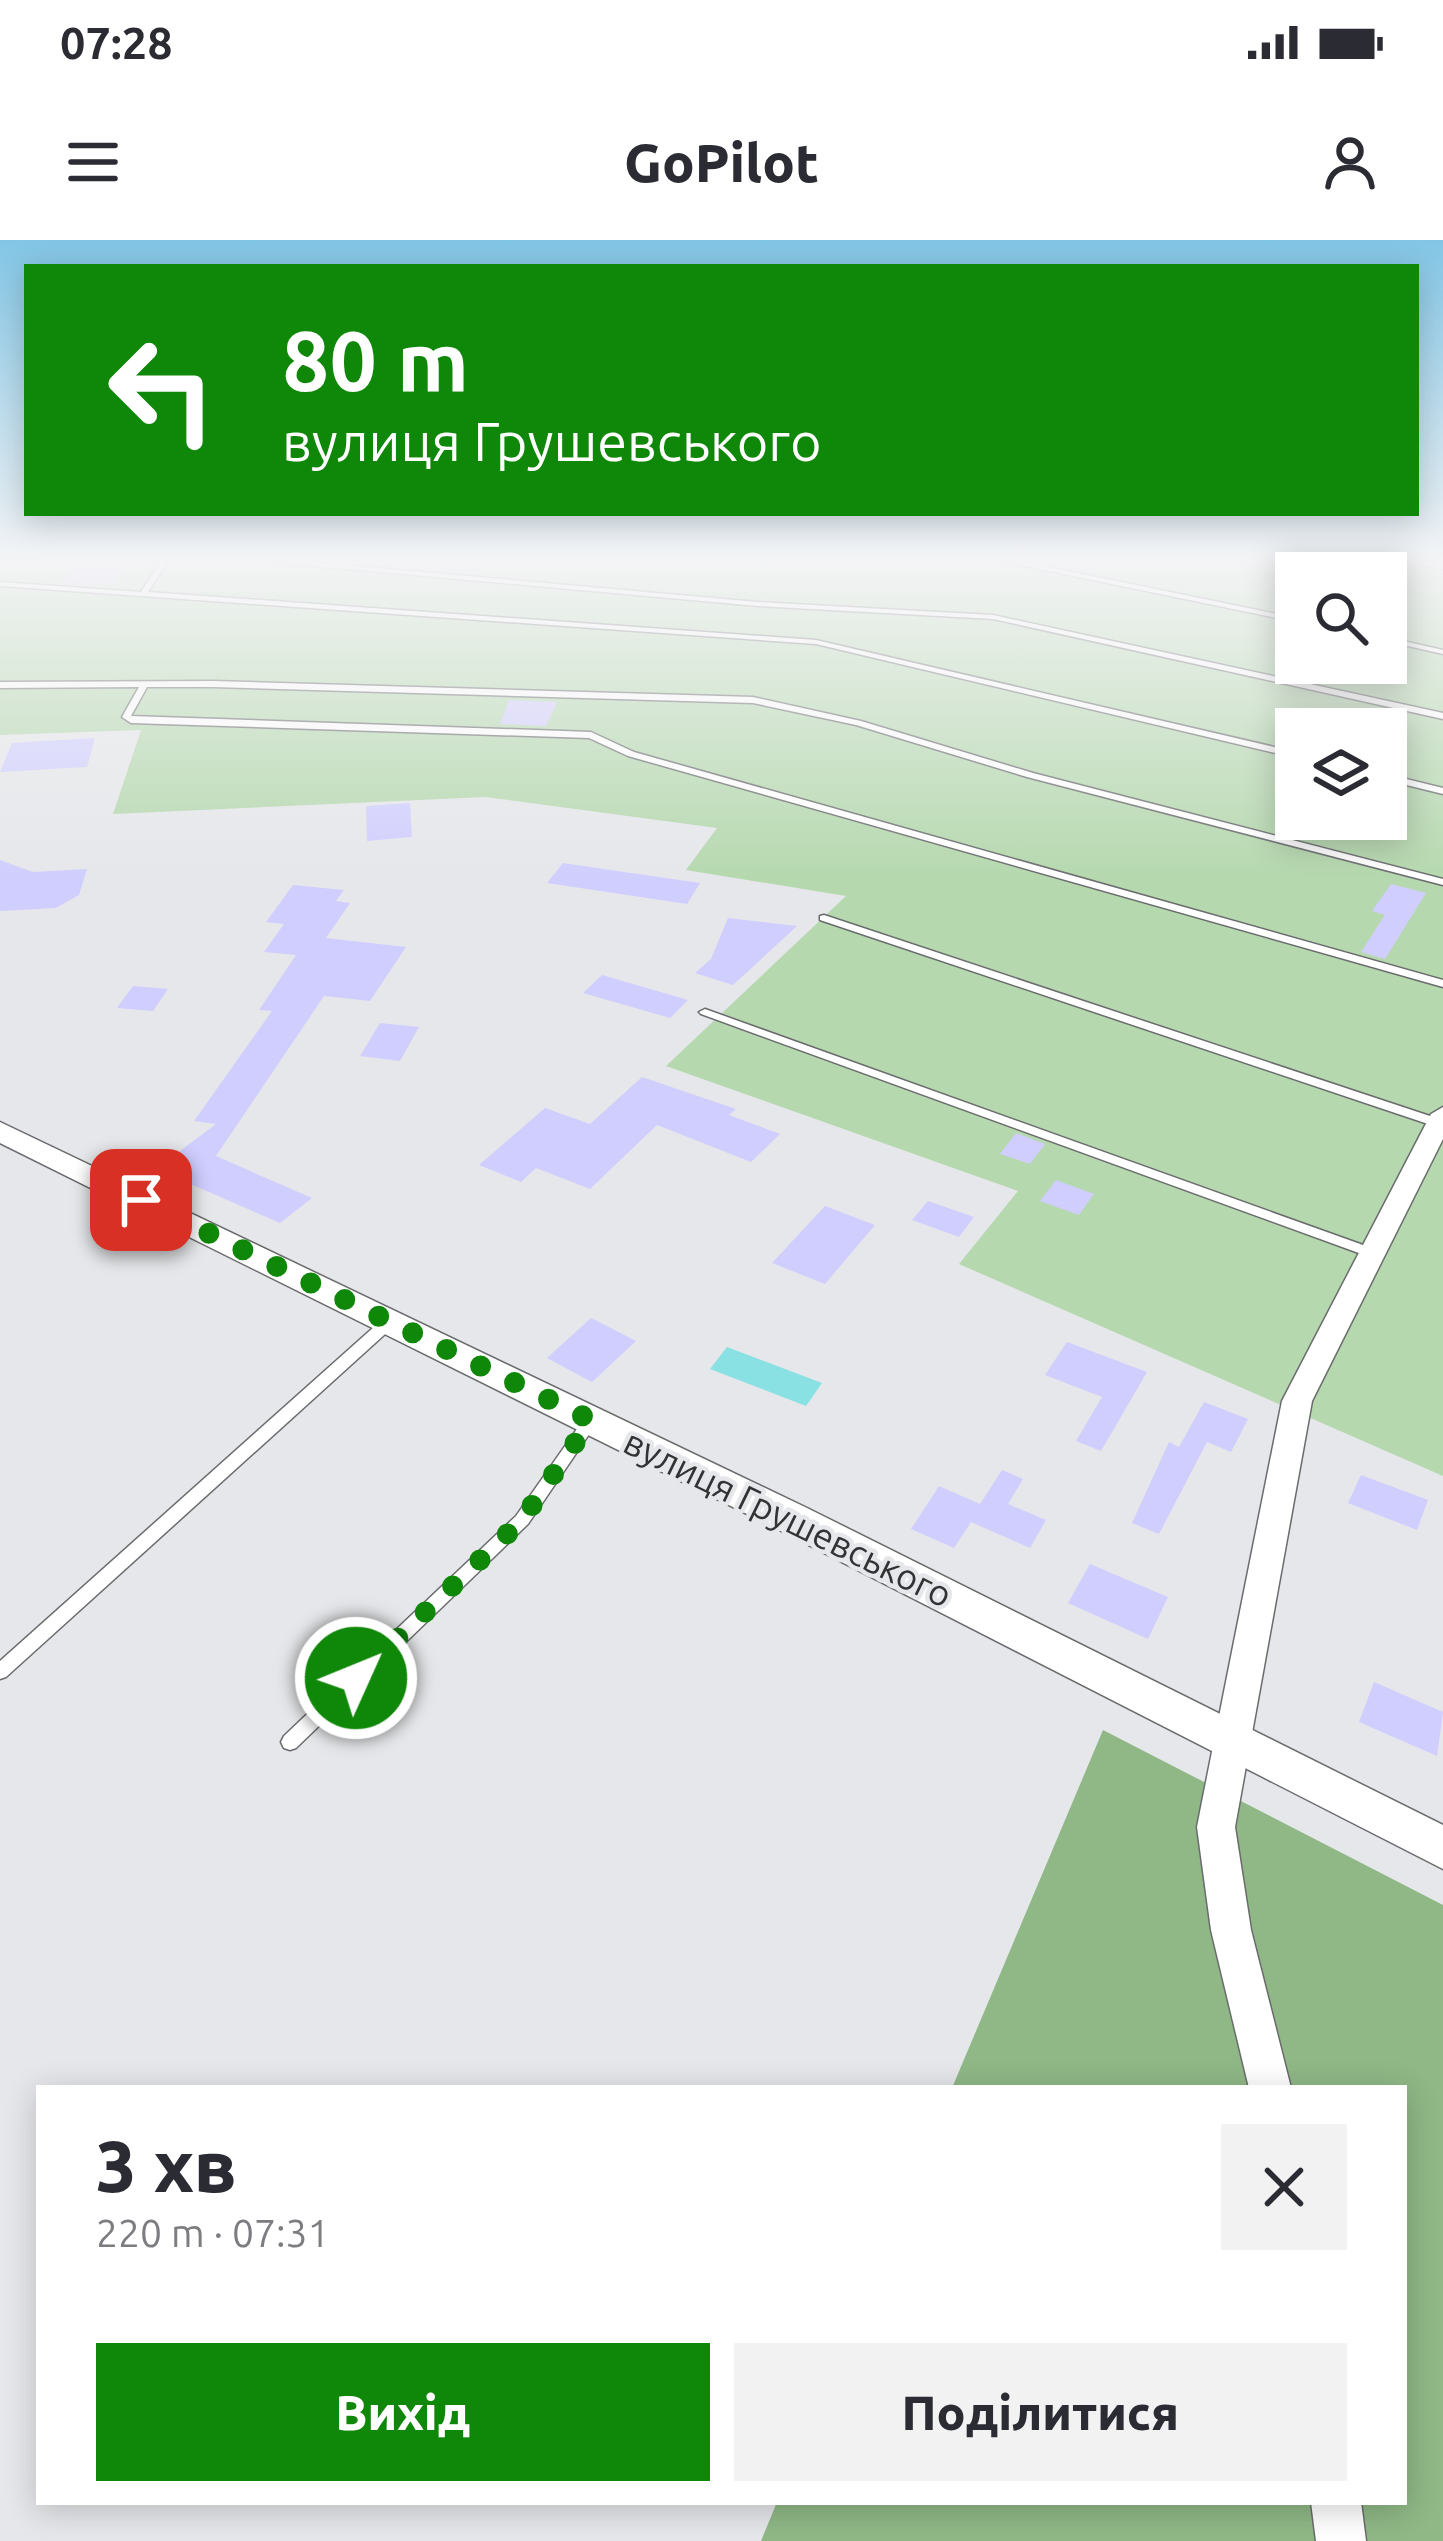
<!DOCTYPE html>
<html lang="uk">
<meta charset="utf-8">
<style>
:root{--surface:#fff;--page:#f2f2f3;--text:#2b2b33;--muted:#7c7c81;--accent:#0f8708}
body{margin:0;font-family:Ubuntu,sans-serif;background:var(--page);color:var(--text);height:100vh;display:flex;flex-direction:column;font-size:45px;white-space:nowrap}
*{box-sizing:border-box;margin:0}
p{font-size:39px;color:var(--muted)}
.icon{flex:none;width:66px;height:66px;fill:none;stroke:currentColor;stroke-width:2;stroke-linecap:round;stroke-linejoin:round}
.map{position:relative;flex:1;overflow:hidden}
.details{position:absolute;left:36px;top:1845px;width:1371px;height:420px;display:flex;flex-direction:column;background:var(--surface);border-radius:0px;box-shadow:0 6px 30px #0003}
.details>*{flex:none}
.top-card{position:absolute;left:24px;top:24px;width:1395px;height:252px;border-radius:0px;box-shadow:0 6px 30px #0003;background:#0f8708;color:#fff;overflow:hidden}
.buttons{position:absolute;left:1275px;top:312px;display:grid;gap:24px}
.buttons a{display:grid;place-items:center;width:132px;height:132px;border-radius:0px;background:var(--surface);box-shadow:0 6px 30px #0003;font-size:60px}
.pin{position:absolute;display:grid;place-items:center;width:102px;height:102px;color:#fff;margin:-51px;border-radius:24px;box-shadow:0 6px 18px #0006}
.me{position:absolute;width:132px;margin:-66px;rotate:46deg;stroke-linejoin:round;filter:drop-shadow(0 0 9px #0008)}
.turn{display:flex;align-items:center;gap:42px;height:252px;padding:0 60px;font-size:54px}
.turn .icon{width:156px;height:156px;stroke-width:2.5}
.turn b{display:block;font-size:84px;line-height:102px}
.round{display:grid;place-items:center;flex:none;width:126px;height:126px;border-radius:0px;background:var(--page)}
.headline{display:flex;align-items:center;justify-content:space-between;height:204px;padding:0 60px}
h1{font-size:72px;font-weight:800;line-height:90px}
.cta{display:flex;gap:24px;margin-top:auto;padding:24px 60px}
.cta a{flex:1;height:138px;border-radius:0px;background:var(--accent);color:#fff;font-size:48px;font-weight:800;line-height:138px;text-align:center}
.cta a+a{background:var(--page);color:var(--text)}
.status{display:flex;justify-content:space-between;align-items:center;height:84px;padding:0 60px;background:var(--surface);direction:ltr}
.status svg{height:33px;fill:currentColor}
header{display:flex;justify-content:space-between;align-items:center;height:156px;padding:0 60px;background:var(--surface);font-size:54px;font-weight:800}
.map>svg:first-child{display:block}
</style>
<div class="status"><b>07:28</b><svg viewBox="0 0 49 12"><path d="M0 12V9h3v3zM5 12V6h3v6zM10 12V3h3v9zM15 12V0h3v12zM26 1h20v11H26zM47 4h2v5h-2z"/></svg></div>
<header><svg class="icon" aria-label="menu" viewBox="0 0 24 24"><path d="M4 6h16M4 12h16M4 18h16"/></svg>GoPilot<svg class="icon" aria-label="person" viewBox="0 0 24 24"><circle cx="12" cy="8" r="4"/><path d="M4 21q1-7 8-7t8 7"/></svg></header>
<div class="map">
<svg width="1443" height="2301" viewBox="0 0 1443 2301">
<rect width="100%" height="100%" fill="#e6e7ea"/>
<!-- green -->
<path fill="#b5d8ae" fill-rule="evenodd" d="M0,318h1443v918l-484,-212 59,-73 -352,-125 180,-170 -160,-26 31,-42 -231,-31 -373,17 28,-84 -141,5zM1296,333h90v90h-90zM1296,489h90v90h-90z"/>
<!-- forest -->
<path fill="#8fb886" d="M1103,1490l340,175v636h-682l16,-39h627v-414h-452z"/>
<!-- water -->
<path fill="#8ae1e4" d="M727,1107l95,36 -16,23 -96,-37z"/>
<!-- building -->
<g fill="#d0cefe">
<path d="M81,321l45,1 -14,22 -51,-2z"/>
<path d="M509,460l48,2 -11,24 -46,-2z"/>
<path d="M95,498l-8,29 -87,5 12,-29z"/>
<path d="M410,563l2,34 -45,4 -1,-35z"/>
<path d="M0,620l33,12 54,-3 -8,26 -23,13 -56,3z"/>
<path d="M563,623l137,20 -13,21 -140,-21z"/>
<path d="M1391,644l35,9 -41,66 -24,-7 24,-37 -13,-4z"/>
<path d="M293,645l51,5 -8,11 14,2 -24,35 80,9 -36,54 -46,-5 -108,160 96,42 -32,25 -124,-54 60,-45 -22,-3 78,-110 -13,-1 37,-55 -32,-3 20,-28 -18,-2z"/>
<path d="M728,678l69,8 -64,59 -38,-12 16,-14z"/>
<path d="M602,735l86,25 -18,18 -87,-25z"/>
<path d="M133,746l35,3 -15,22 -36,-3z"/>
<path d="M380,783l39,4 -19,34 -40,-5z"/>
<path d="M642,837l94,32 -7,6 51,19 -29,28 -94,-37 -67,64 -54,-21 -15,14 -42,-17 66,-57 45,16z"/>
<path d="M1016,893l29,11 -15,20 -30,-10z"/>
<path d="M1056,940l38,14 -15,21 -39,-14z"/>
<path d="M928,961l46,16 -15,20 -47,-17z"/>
<path d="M825,966l50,19 -50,59 -53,-21z"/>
<path d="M591,1078l45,23 -44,41 -45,-24z"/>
<path d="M1067,1102l80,30 -46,79 -25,-10 26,-44 -57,-22z"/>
<path d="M1204,1162l44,17 -17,33 -24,-10 -48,92 -27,-11 37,-81 10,5z"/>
<path d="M1002,1230l21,9 -15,25 38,16 -16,28 -59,-26 -17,26 -43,-19 28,-43 41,18z"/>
<path d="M1361,1235l67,25 -11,30 -69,-27z"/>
<path d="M1090,1324l78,33 -20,42 -80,-36z"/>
<path d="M1374,1442l69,30 -6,44 -78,-34z"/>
</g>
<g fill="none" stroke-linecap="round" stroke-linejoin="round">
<!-- service casing -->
<g stroke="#6a6b6d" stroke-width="3">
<g id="service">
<path d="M163,318h7l-22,34 668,48 480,112v6l-480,-114 -816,-58v-4l141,10z"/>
<path d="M241,318h24l493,44 235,13 450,98v6l-450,-100 -235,-13 -513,-46z"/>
<path d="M952,318l63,2 281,58v4l-281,-58z"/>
<path d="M1392,318h13l38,7v4z"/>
<path d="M1386,397l57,13v4l-57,-13z"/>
<path d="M213,441l540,16 108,24 172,52 410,106v6l-416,-108 -171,-52 -103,-22 -540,-16h-66l-16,29 460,16 43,20 809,228v7l-815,-231 -39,-18 -458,-15 -9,-6 17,-30 -139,1v-6z"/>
<path d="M1386,534l57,14v6l-57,-14z"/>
<path d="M824,675l618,205 1,5 -9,1 -614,-206v-4z"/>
<path d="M705,769l672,241 2,3 -2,3h-10l-666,-242 -2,-2z"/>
<path d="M389,1077l5,1 2,4 -2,4 -388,351 -6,2v-18l384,-343z"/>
<path d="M591,1174l8,6 -3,4 -68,100 -232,224 -6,2 -6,-2 -3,-6 3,-6 232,-220 70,-100z"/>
</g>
</g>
<!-- minor casing -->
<g stroke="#6a6b6d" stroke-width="3">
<g id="minor">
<path d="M1443,867v32l-131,262 -77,426 16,103 40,158h-42l-38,-158 -14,-103 85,-426 149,-287z"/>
<path d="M1311,2262h50l5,39h-50z"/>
</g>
</g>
<!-- tertiary casing -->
<g stroke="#6a6b6d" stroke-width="3">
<path id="tertiary" d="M0,882l805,385 638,318v44l-666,-340 -777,-386z"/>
</g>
<!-- service -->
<use href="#service" fill="#fff" fill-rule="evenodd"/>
<!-- minor -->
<use href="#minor" fill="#fff" fill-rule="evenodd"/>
<!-- tertiary -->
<use href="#tertiary" fill="#fff" fill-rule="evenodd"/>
</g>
<!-- sky -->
<linearGradient id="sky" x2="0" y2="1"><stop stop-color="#82c6e6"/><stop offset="0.5" stop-color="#f4f4f6"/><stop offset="1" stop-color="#f4f4f6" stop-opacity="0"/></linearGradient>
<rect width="1443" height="640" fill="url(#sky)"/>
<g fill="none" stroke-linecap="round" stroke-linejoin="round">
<!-- route -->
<path stroke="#0f8708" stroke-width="21" stroke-dasharray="0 37.8" d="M141,960l450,220 -69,100 -166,158"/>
</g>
<g text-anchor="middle" stroke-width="9" stroke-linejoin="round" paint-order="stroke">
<!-- street labels -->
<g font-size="36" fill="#313233" stroke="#e6e7ea">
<text transform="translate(788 1278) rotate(26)" y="13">вулиця Грушевського</text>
</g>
</g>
</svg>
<div class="buttons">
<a><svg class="icon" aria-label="search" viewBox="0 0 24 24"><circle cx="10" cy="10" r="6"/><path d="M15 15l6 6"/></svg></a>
<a><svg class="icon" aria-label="layers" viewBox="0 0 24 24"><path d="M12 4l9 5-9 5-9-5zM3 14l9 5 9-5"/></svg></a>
</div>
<div class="pin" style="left:141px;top:960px;background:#d93025"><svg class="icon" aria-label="arrive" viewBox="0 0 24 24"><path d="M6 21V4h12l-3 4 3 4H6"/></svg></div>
<svg class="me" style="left:356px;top:1438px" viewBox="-20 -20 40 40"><circle r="17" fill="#0f8708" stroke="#fff" stroke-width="3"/><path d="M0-11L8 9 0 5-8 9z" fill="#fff"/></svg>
<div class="top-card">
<div class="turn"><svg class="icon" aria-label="left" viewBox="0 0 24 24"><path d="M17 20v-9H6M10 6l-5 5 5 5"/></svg><div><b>80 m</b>вулиця Грушевського</div></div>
</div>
<section class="details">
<div class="headline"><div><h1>3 хв</h1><p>220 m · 07:31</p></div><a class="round"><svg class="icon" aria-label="close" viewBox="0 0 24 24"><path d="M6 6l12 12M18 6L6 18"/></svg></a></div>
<div class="cta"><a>Вихід</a><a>Поділитися</a></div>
</section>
</div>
